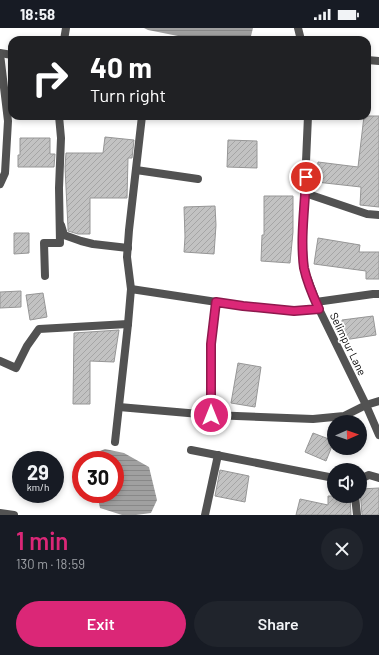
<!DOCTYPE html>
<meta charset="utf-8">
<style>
:root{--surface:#171b24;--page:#20242c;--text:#f1f3f6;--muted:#9ea1a6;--accent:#db2777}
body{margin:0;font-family:Barlow,sans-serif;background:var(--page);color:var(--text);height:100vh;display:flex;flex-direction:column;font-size:15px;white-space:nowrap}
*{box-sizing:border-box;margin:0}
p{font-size:13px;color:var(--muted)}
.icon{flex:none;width:22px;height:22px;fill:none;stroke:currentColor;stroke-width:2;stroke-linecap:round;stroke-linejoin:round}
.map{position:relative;height:487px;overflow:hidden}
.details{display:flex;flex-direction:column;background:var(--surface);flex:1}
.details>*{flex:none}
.hud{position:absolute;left:8px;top:8px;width:363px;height:84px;border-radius:12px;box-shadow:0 2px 6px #0003;background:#202124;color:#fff;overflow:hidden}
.needle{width:26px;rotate:88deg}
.fabs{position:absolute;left:327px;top:387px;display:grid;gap:8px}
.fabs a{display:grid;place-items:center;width:40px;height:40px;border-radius:50%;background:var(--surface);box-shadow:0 2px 6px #0003;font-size:20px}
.speed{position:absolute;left:12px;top:423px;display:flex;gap:8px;font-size:20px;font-weight:700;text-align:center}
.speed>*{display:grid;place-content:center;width:52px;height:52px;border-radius:50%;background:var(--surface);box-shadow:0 2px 6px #0003;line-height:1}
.speed small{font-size:10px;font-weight:400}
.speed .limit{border:6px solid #d22;background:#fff;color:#111}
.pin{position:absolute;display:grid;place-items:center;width:34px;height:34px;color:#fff;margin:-17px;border:2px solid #fff;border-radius:50%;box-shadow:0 1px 4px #0007}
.me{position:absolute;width:44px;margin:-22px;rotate:0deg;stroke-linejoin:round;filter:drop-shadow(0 0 3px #0008)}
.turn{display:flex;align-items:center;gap:14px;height:84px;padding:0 16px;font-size:18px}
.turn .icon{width:52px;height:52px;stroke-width:2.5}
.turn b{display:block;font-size:28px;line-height:34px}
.round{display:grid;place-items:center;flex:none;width:42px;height:42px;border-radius:21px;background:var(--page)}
.headline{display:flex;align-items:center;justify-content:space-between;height:68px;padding:0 16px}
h1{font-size:24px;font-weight:600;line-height:30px;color:var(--accent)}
.cta{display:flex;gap:8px;margin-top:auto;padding:8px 16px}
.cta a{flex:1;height:46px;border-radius:24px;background:var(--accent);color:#fff;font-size:16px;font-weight:600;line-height:46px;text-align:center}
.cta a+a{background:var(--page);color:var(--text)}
.status{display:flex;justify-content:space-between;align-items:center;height:28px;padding:0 20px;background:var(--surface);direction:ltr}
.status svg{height:11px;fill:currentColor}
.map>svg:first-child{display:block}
</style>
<div class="status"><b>18:58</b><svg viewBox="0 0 49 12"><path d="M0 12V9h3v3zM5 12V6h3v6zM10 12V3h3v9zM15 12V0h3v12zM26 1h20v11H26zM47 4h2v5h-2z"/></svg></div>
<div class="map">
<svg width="379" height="487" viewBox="0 0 379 487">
<defs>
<pattern id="water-rules" width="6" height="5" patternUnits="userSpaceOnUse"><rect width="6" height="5" fill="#a0a0a0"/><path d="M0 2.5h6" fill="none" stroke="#888"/></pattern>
<pattern id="building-hatch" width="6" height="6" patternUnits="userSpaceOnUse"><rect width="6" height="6" fill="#c2c2c2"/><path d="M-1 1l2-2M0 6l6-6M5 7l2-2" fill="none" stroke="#a5a5a5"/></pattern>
</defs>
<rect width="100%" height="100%" fill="#fff"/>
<!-- water -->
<g fill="url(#water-rules)">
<path d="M144,0h109l-3,12h-52l-50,-10z"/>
<path d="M105,421l19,4 25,14 8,33 -6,13 -15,2h-14l-22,-7 -3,-14h18v-34h-24l-1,-5z"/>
</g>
<!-- building -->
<g fill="url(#building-hatch)" stroke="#969696">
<path d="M364,88h15v91l-19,-2 1,-18 -45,-5 2,-20 40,5z"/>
<path d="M105,109l29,3 -2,18h-4l-1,40h-37v36h-12l-10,-3v-3l-3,-61 1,-14h37z"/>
<path d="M20,110h30v16h5l-1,13h-36v-12h2z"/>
<path d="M228,112l29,1v27l-30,-1z"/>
<path d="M264,168h29v36l-3,31 -29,-2 1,-26h2z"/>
<path d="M215,178l1,19 -2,29 -30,-2 1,-15 -1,-30z"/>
<path d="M14,205h15v20l-15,1z"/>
<path d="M318,210l42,7 -1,7h20v27h-13v-8l-52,-7z"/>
<path d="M21,263v16l-21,1v-16z"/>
<path d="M43,265l4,24 -17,3 -4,-25z"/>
<path d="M373,288l3,19 -32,5 -2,-20z"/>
<path d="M119,302l-5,32 -24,-1v43h-17l1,-71z"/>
<path d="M238,335l23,4 -6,40 -24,-4z"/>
<path d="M313,405l21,8 -8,20 -21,-9z"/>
<path d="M220,442l29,6 -4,26 -30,-6z"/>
<path d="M379,460v27h-17l-2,-26z"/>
<path d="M328,468h22l1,19h-55l4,-16 28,6z"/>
</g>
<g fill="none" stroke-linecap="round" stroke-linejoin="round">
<!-- minor -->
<g stroke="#525252" stroke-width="8">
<path d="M64,12l2,-12"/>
<path d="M0,25l12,2"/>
<path d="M367,32l12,1"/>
<path d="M136,142l62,9"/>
<path d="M0,156l5,-11 3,-52 -8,-67"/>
<path d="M305,165l62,21 12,1"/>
<path d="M61,197l3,10 17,6 12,3 35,4"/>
<path d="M45,248l-1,-33h16l-1,-55 2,-50 -2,-22"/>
<path d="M131,261l-4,-32 2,-27 13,-114"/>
<path d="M316,274l57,-8h6"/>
<path d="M0,333l16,7 11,-22 12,-17 89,-5"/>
<path d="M119,379l92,8 102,4 31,-3 22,-11 13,-4"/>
<path d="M211,387v-71l5,-42"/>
<path d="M115,414l13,-118 3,-35 112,17 51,5 25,-2"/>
<path d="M191,422l143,28"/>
<path d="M360,451l9,-4 10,3"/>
<path d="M355,468l2,19"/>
<path d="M0,485l14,2"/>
<path d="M205,487l13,-60"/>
</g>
<!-- tertiary -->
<g stroke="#525252" stroke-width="8">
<path d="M298,0l3,12"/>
<path d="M308,88l-5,114v20l1,18 3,9 12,32 47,96 13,30"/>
</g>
</g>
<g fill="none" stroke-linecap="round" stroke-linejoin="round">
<!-- route casing -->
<g stroke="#8e194d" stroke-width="10">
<path id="route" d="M211,387v-71l5,-42 27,4 51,5 25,-2c-6,-13 -12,-27 -15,-41 -4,-30 1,-61 2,-91"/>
</g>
<!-- route -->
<use href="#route" stroke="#db2777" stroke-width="7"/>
</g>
<g text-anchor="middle" stroke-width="3.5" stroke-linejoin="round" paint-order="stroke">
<!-- street labels -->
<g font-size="11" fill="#000" stroke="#fff">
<text transform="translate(348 316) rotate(64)" y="4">Selimpur Lane</text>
</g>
</g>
</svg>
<div class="fabs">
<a><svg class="needle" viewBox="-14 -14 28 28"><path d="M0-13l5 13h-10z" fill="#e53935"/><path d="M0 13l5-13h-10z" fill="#9ea1a6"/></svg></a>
<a><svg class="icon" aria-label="sound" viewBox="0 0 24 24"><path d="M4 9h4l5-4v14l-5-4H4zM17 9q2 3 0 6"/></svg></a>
</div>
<div class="speed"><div>29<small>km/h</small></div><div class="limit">30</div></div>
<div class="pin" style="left:306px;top:149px;background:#d93025"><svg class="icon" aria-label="arrive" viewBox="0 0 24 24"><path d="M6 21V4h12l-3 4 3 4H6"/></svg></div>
<svg class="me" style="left:211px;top:387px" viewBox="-20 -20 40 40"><circle r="17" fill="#db2777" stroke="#fff" stroke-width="3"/><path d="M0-11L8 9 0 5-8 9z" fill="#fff"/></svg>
<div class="hud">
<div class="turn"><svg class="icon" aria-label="right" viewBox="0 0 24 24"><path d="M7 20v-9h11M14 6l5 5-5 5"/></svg><div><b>40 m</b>Turn right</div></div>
</div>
</div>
<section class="details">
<div class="headline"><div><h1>1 min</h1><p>130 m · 18:59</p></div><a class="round"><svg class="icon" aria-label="close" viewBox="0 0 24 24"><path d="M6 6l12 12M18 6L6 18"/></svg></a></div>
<div class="cta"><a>Exit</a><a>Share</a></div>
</section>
